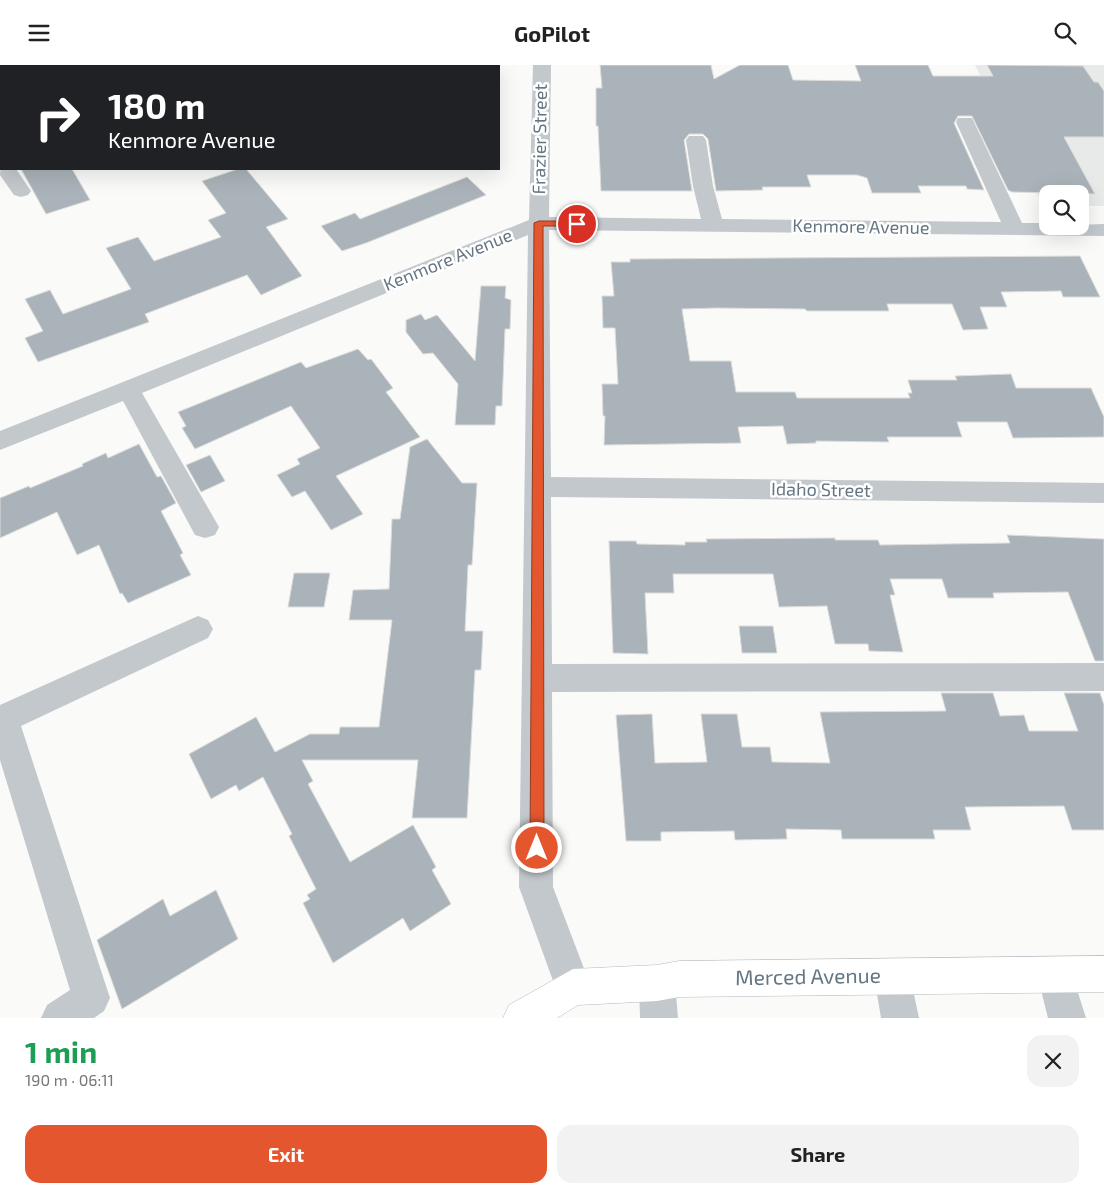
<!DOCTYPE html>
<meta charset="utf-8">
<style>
:root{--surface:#fff;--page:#f2f2f2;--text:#222;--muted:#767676;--accent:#e4572e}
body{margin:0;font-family:"Exo 2",sans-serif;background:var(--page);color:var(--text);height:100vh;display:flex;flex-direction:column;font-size:19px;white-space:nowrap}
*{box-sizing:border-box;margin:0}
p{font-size:16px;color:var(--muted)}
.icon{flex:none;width:28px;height:28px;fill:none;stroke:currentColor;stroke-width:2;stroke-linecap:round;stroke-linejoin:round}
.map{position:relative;height:953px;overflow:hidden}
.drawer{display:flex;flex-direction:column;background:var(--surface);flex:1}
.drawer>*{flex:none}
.banner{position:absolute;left:0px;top:0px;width:500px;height:105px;box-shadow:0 5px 20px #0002;background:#202124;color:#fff;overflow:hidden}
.buttons{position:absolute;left:1039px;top:120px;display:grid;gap:10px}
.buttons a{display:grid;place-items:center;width:50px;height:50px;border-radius:10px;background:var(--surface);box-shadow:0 5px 20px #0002;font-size:25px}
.pin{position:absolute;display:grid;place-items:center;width:42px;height:42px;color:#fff;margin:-21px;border:2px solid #fff;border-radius:50%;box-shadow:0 1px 5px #0007}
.me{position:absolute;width:55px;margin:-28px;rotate:0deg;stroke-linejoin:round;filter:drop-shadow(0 0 4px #0008)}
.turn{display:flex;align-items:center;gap:18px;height:105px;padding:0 25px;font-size:22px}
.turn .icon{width:65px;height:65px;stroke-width:2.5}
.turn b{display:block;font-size:35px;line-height:42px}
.round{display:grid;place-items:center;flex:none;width:52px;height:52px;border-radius:15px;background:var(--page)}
.headline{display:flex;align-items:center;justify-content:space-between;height:85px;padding:0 25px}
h1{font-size:30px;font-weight:700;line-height:38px;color:#1e9e55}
.action{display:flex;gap:10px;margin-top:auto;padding:10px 25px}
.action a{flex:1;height:58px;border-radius:15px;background:var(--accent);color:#fff;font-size:20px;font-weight:700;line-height:58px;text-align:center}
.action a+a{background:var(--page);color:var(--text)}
header{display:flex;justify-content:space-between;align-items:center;height:65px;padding:0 25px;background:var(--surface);font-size:22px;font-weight:700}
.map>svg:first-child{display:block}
</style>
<header><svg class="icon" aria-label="menu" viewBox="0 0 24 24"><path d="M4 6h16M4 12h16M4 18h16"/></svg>GoPilot<svg class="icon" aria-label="search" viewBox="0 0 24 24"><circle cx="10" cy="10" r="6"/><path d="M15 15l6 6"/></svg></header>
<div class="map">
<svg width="1104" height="953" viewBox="0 0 1104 953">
<rect width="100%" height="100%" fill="#fafaf8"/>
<!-- built -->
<path fill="#e8e9e9" d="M975,0h129v141h-24v-12h-32l-1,12h-4z"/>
<!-- building -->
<g fill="#aab3b9" stroke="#dcdcda">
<path d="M600,0h111l3,14 26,-14h48l5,15 68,1 -6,-16h73l5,11h60l-6,-11 96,1 11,16h4l6,9v46h-40l31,57 -83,-2 -4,-2 -36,-74h-14l-4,7 30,67 -17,-1 -1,-3h-48l3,7h-49l-5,-15 -10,-3h-50l4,12h-49l1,3 -47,1 -8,-52 -5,-5h-14l-5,6 8,51h-91l-3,-65h-2v-38h6z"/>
<path d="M21,104h51l18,31 -44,14z"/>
<path d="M238,104h8l42,50 -22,8 36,49 -41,19 -14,-20 -102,39 4,8 -111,40 -13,-24 18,-7 -18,-32 25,-9 13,24 68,-25 -25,-41 32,-11 16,24 67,-24 -13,-17 18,-7 -24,-32z"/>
<path d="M467,112l19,18 -120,48 -24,8 -21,-25 34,-13 5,6z"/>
<path d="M1080,191l20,41h-37l-2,-6 -60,1 6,15h-27l8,22 -25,1 -11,-26h-65l2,7h-82l-2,-2 -89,-1 -34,1 8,52h41l5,31h59l2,6h113l-2,-5h4l-4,-13h49l-2,-4 56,-2 5,14h75l13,29v20l-91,1 -6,-16h-50l5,15h-75l2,5 -73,-1v2l-29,1 -4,-18 -45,1 3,16 -137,2 1,-29h-2l-1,-32h16l-3,-56h-12l-1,-32h12l-3,-34h19v-3z"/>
<path d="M481,221h25l-1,12 6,2 -1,29h-5l-3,77h-6l-1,19h-40l3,-41 -25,-31 -10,1 -17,-22v-12l15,-6 4,6 12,-5 38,46z"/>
<path d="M358,284l10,11 3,-1 22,29 -7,4 34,45 -84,39 27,38 -32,16 -26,-39 -13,6 -15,-22 23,-11 -3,-5 23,-11 -29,-42 -96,43 -13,-21 4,-2 -8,-14 123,-50 5,6z"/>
<path d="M427,374l35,44h15l-5,82h-4l-3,66h18l-2,39h-6l-8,148h-55l6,-58h-116l11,21 -5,3 42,78 63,-37 23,42 -4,3 19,34 -41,27 -7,-13 -70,45 -30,-60 7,-4 -3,-4 9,-6 -27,-53 3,-2 -29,-57 -24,14 -3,-6 -25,14 -22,-45 67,-37 19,35 35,-18h29l1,-7h39l13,-107h-43l4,-30 36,-1 3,-70h8l10,-72z"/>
<path d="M139,379l18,33 4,-1 15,27 -15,8 22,42 -3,2 11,20 -63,28 -6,-10 -2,1 -21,-49 -22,10 -20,-43 -57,26v-40l29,-12 1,2 53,-22 -1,-2 24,-11 2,5z"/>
<path d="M210,390l15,26 -24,11 -15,-27z"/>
<path d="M1007,470l97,4v122h-9l-27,-69 -75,1 1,5h-46l-6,-19h-52l5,16h-5l13,57 -34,-1 -1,-7h-33l-8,-38 -48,1 -6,-33h-100l1,19h-29l3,61 -35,-1 -4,-112h27l1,3 48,1v-3h22l-1,-3 129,-1v2h43l2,5 130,-2z"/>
<path d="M294,508h36l-6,34h-36z"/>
<path d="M739,561h34l4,27h-35z"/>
<path d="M941,628h52l7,23 24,-1 5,16h49l-14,-38h36l4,12v125h-32l-8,-24 -99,1 6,23h-38l2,9h-93l-1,-9 -55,-1 1,10 -52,1 -1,-9 -73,1v9h-35l-10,-126 36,-1 3,49 52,-1 -6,-48h36l5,33h28l2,15 58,1 -10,-51 126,-1z"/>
<path d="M216,825l22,49 -116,70 -25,-69 66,-41 7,17z"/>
</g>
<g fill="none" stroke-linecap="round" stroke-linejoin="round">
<!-- major casing -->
<g stroke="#b5babe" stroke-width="1">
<path id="major" d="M1104,891v36l-425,5 -22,4 -79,4 -21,13h-54l6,-13 64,-36 84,-4 22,-4z"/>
</g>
<!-- minor -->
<g fill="#c3c8cc" fill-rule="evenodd">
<path d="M533,0h18l-2,152 152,2 -8,-33 -7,-46 3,-4h14l3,4 7,46 9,33 279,3 -45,-100 2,-4h14l2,4 48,101h26v3l56,-2v12l-555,-6 2,247 553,6v20l-553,-6 1,167 552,-1v28l-552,1 1,195 38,100 -5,13 -13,5 -13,-5 -41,-113 9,-652 -386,158 77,134 -4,8 -10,3 -10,-3 -72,-134 -123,49v-19l529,-211z"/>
<path d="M1,99v5h15l15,22 -3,4 -7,2 -7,-2 -14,-20z"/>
<path d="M198,551l10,4 5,9 -5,9 -187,88 89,272 -6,13 -10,7h-53l6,-13 23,-15 -70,-230v-55z"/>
<path d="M1055,891l13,5 18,57h-38l-11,-44 5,-13z"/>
<path d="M892,893l13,5 5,13 9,42h-38l-7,-42 5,-13z"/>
<path d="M657,900l13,5 5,13 3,35h-38l-1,-35 5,-13z"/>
</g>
<!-- major -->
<use href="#major" fill="#fff" fill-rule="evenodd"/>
</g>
<!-- route -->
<path fill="#e4572e" stroke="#94391e" d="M577,156l3,1v4h-37l1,622 -2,5 -5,2 -5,-2 -2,-5 4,-625 5,-2z"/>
<g text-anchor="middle" stroke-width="5" stroke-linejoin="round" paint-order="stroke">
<!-- street labels -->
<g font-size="18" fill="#657683" stroke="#fff">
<text transform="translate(540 74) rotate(-89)" y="6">Frazier Street</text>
<text transform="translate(861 162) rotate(1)" y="6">Kenmore Avenue</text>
<text transform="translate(448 195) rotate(-22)" y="6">Kenmore Avenue</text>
<text transform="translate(821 425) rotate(1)" y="6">Idaho Street</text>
</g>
<!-- near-street labels -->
<g font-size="21" fill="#657683" stroke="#fff">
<text transform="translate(808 912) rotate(-1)" y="7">Merced Avenue</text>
</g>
</g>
</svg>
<div class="buttons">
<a><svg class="icon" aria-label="search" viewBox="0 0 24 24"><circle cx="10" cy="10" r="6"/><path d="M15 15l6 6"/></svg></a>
</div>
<div class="pin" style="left:577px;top:159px;background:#d93025"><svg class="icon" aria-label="arrive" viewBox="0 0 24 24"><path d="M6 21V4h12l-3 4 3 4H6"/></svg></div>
<svg class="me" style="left:537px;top:783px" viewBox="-20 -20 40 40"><circle r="17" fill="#e4572e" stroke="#fff" stroke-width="3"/><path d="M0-11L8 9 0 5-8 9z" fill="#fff"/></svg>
<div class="banner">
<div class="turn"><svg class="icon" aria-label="right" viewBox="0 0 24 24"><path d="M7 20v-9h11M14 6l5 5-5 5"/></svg><div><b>180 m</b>Kenmore Avenue</div></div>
</div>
</div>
<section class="drawer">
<div class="headline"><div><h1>1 min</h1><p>190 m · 06:11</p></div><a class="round"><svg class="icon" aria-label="close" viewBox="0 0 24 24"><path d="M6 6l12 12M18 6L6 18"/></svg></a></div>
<div class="action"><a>Exit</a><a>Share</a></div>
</section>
